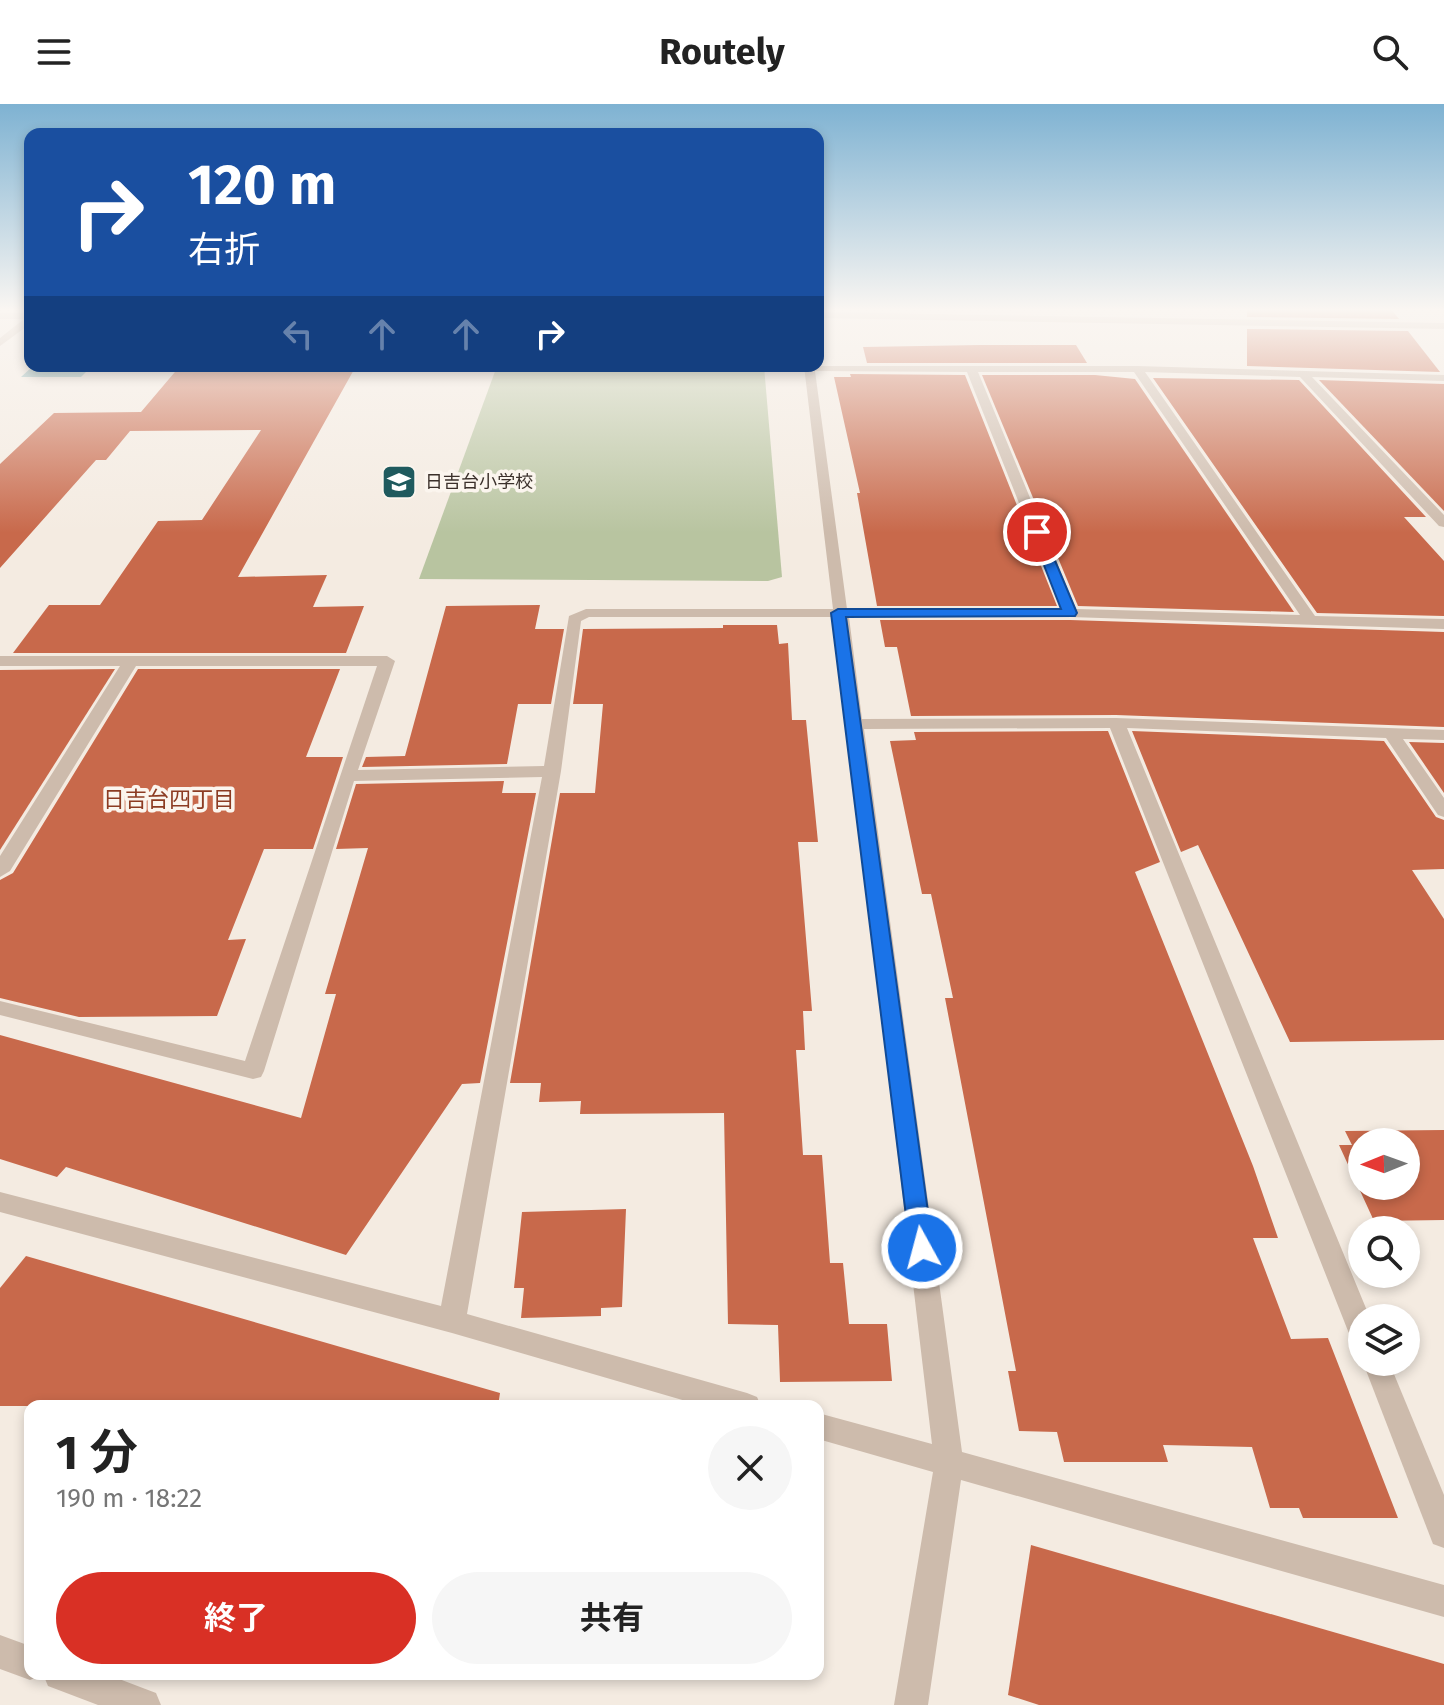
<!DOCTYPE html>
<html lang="ja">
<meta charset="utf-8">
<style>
:root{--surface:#fff;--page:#f6f6f6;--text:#222;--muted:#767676;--accent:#d93025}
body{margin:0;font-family:"Fira Sans","Noto Sans JP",sans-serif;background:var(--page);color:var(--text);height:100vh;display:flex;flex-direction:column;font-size:30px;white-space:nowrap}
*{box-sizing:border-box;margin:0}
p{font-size:26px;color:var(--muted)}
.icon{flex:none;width:44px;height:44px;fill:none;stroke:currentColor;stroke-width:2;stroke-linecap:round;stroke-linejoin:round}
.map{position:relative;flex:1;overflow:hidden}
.side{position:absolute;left:24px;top:1296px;width:800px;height:280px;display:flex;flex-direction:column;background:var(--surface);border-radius:16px;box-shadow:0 4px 12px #0003}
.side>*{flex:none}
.top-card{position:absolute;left:24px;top:24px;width:800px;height:244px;border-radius:16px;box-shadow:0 4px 12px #0003;background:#1a4fa0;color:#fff;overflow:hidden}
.needle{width:52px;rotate:269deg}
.fabs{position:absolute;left:1348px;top:1024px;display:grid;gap:16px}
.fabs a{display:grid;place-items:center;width:72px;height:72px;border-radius:50%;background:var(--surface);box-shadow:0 4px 12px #0003;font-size:40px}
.pin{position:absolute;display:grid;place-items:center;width:68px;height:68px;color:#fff;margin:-34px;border:4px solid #fff;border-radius:50%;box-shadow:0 2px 8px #0007}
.me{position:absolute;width:88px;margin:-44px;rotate:353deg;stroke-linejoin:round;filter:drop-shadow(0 0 6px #0008)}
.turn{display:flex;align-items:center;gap:28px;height:168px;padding:0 32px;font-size:36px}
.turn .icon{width:104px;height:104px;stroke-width:2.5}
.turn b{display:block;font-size:56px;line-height:68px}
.lanes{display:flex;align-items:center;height:76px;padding:0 32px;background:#0003;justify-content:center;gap:40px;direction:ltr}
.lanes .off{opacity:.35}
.round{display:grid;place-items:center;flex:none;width:84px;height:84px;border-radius:42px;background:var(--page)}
.headline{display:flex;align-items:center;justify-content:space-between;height:136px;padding:0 32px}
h1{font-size:48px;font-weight:700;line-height:60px}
.button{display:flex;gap:16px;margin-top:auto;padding:16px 32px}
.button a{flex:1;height:92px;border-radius:48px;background:var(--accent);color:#fff;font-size:32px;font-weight:700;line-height:92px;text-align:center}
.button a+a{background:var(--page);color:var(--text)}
header{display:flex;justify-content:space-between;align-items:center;height:104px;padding:0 32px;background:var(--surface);font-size:36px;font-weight:700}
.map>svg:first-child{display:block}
</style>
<header><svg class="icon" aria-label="menu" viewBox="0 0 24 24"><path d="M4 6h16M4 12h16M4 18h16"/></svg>Routely<svg class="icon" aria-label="search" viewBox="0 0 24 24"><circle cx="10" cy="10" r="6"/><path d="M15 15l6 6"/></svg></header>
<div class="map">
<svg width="1444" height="1601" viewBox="0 0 1444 1601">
<rect width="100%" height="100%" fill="#f4ebe1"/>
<!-- green -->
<path fill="#b8c4a0" d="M497,262h267l18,211 -14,4 -349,-2z"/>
<!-- water -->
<path fill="#7fb0b2" d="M33,262h59l-11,11h-60z"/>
<!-- building -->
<g fill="#c8694b" fill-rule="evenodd">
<path d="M1247,205h144l8,10 -152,-2z"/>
<path d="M1247,225l161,2 32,41 -193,-6z"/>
<path d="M979,241h97l11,18h-220l-4,-16z"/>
<path d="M180,262h176l-118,211 89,-2 -14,32 51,-1 -18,47h-333l36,-48h51l58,-84 44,-1 59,-90 -131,1 -24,29h-10l-96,108v-104l54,-51 87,-1z"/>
<path d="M850,270l115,1 92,231h-180l-20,-113h3l-26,-116h17z"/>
<path d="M982,271h113l40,4 159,233 -216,-6z"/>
<path d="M1153,274l146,2 127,137h-22l40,44v55l-127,-3z"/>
<path d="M1319,276l125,4v127z"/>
<path d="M540,501l-5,24h29l-13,75h-33l-11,60 -145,3 4,-10 39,-1 41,-150z"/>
<path d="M880,516h190l374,12v95l-328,-12 -205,1 -14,-69h-12z"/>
<path d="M723,521h54l2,19 9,-1 4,77h14l12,122h-20l14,169h-9l2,39h-9l7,105h19l8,108h13l6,61h38l5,57 -112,1 -2,-57 -50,-1 -4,-211 -144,1 1,-13 -42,1 2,-19h-31l50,-290h35l8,-89h-30l10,-75 140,-1z"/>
<path d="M115,565l-115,181v-180z"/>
<path d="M138,565h202l-34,88h37l-30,92h-49l-36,91 18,-1 -29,77 -138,1 -79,-19v-118l13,-7z"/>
<path d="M1108,627l52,131 -25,10 118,294 25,72h-25l38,101 37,-1 70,180h-95l-4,-10h-29l-18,-61 -89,-2 5,17h-104l-7,-30 -38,-1 -11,-60h8l-71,-373h8l-22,-104h-9l-32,-153 26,-1 -2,-8z"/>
<path d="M1132,627l252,10 52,76 8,3v49l-32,1 32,49v121l-154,2 -92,-197 -17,7z"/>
<path d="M1409,638l35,1v50z"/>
<path d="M504,677l-2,12h34l-56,290 -18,1 -116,171 -280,-88 -9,10 -57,-18v-124l301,83 35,-124h-11l43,-146 -32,1 20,-65z"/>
<path d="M1444,1026v90l-70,1 -35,-76h13l-7,-14zM1362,1038h44v44h-44z"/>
<path d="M626,1105l-4,98 -21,1v8l-80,2 3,-30h-10l8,-76z"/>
<path d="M26,1152l474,137 -2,13h-498v-118z"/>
<path d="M1031,1441l413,119v41h-405l-31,-10z"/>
</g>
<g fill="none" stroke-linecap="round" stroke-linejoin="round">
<!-- minor -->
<g fill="#cdbbac" fill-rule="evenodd">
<path d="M818,208l626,11v6l-626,-11z"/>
<path d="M0,209h30v11l-30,22v-8l24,-19h-24z"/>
<path d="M804,262h333l307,9v6l-132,-4 132,138v12l-5,-1 -139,-149 -155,-5 170,244 129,3v10l-374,-12h-221l13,102 254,-1 328,12v10l-41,-1 41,59v19l-6,-2 -52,-77 -259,-10 243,590h-8v25l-10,-4 -4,-8 -238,-603 -246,1 98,723 482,133v32l-483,-137 -33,225h-34l39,-233 -115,-33v-26l114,31 -98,-827h-245l-8,4 -20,150 -94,543 280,79 10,4 4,9h-58l-251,-73 -452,-121v-20l441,114 101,-529 -188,4 -90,290 -3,6 -8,2 -253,-64v-14l245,60 132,-395h-241l-126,205 -10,6v-21l120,-190h-120v-10h387l8,5 -37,109 186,-4 25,-150 17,-7h247zM815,267l152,1 94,237h-214zM978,268h156l166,243 -224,-6z"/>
<path d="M1362,1256l27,2 55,133v53l-11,-4z"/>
<path d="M0,1531l30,11v28l12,1 -12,5 -30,-11z"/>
<path d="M43,1570h63l50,19 5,12h-63l-50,-19z"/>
</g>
</g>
<!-- sky -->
<linearGradient id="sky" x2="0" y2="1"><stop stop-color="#7eb2d2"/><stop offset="0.48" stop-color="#faf6f2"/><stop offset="1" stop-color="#faf6f2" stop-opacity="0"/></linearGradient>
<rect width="1444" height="429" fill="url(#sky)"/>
<!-- route -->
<path fill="#1a73e8" stroke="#114b97" stroke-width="2" d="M1037,424l6,4 34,81 -2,3 -229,1 87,631 -3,7 -8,3 -9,-3 -3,-7 -79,-635 7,-4h223l-30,-77z"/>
<!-- icons -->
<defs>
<g id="school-square" transform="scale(1.8)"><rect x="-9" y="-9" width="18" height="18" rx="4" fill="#1f5a5e" stroke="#fbf5ee"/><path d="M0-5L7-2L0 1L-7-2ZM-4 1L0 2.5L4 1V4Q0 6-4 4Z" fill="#fff"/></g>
</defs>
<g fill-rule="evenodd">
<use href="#school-square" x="399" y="378"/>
</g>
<g text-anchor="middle" stroke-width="7" stroke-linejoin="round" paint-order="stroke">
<!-- far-poi labels -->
<g font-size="18" fill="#3b302b" stroke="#fbf5ee" text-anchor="start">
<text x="425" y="384">日吉台小学校</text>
</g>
<!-- neighbourhood labels -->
<g font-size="22" fill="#8c3b22" stroke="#fbf5ee">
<text x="169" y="703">日吉台四丁目</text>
</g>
</g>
</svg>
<div class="fabs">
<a><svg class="needle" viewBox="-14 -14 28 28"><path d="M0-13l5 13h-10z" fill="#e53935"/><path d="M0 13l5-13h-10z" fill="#767676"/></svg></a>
<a><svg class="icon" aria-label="search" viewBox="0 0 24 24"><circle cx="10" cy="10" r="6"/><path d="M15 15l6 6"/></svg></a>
<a><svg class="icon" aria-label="layers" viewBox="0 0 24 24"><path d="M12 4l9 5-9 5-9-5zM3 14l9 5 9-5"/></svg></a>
</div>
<div class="pin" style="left:1037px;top:428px;background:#d93025"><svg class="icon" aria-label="arrive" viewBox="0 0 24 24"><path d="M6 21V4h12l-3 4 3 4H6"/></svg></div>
<svg class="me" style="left:922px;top:1144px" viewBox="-20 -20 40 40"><circle r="17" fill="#1a73e8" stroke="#fff" stroke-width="3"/><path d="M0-11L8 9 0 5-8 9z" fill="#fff"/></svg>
<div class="top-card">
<div class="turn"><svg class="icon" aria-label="right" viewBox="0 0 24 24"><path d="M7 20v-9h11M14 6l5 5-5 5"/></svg><div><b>120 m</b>右折</div></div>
<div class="lanes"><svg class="icon off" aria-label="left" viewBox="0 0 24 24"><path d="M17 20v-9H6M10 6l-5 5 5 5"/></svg><svg class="icon off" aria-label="ahead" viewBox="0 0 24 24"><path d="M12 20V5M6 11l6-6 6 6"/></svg><svg class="icon off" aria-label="ahead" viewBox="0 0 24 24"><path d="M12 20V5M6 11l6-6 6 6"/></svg><svg class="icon" aria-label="right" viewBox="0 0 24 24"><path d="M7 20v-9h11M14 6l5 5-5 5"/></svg></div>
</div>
<section class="side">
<div class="headline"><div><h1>1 分</h1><p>190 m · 18:22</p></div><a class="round"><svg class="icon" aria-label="close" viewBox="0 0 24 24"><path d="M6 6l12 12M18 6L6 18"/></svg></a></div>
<div class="button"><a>終了</a><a>共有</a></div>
</section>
</div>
